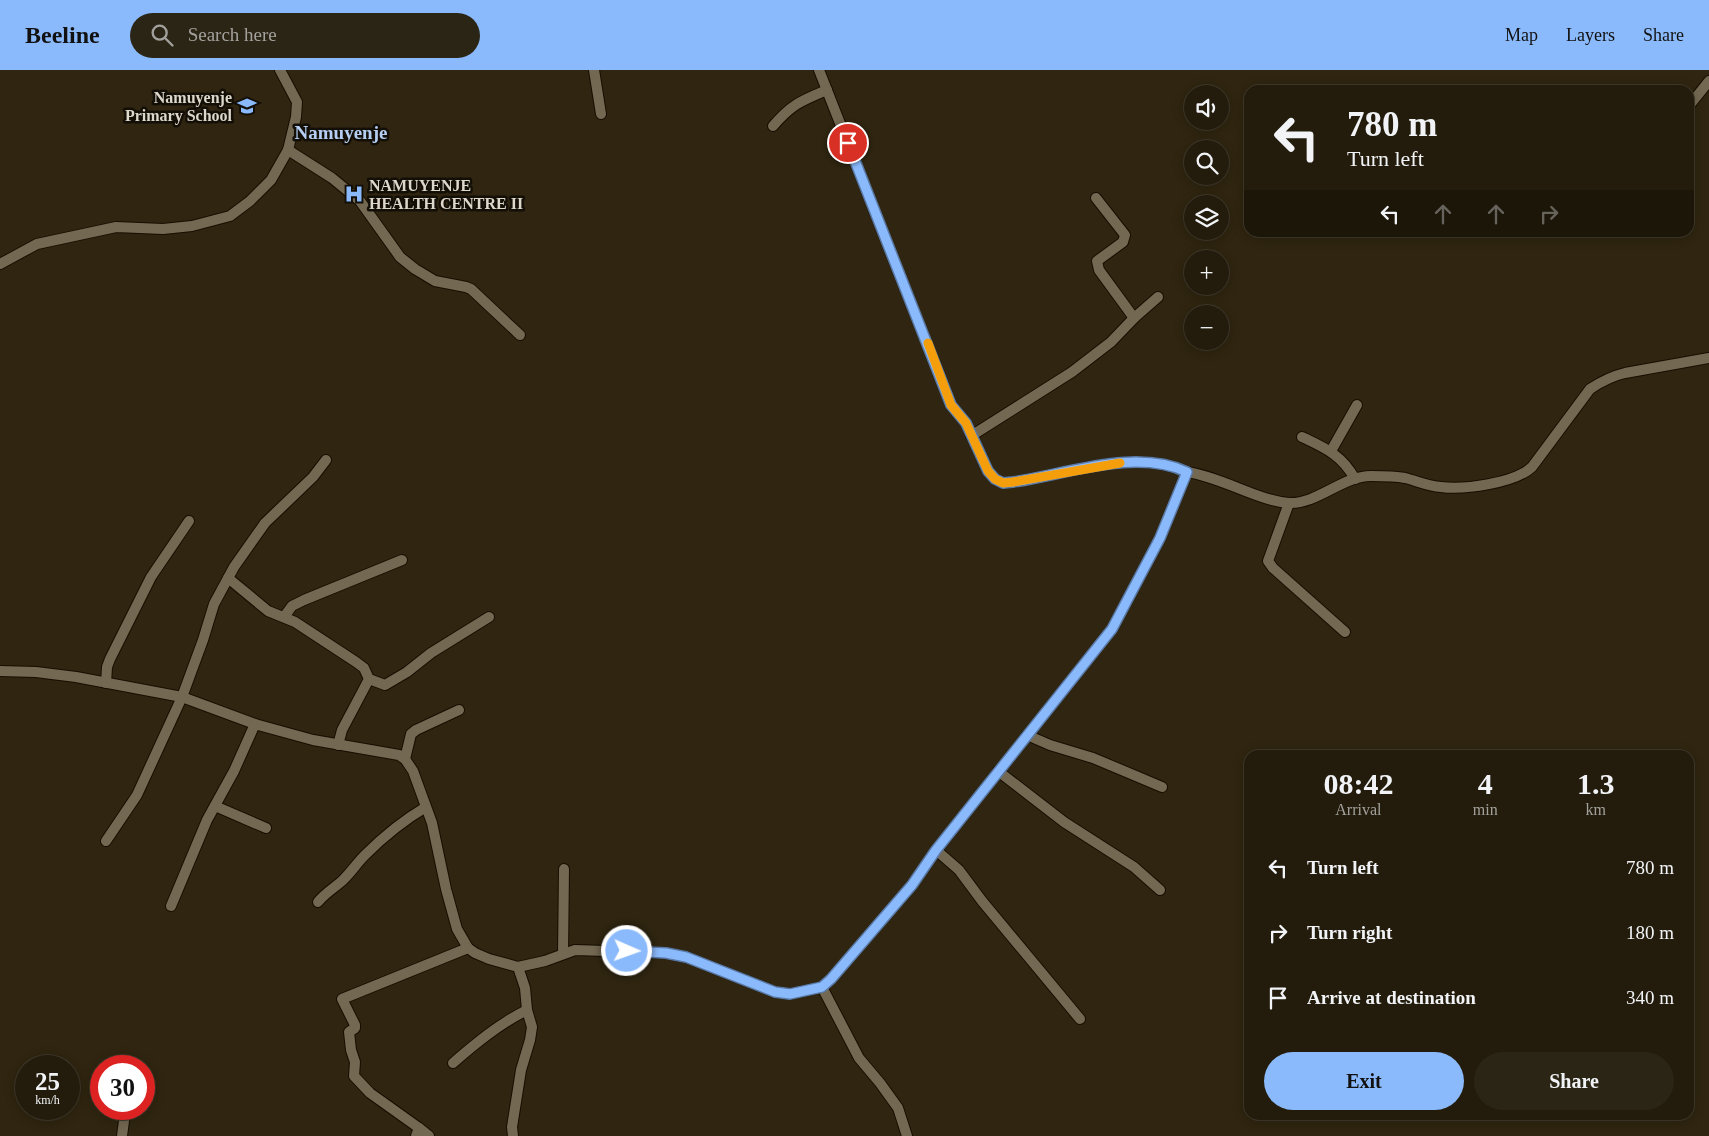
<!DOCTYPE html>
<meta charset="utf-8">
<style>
:root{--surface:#231c0c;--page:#2b2515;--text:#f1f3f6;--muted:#a3a19d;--line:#403a2d;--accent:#8bbafc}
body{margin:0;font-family:"Times New Roman",serif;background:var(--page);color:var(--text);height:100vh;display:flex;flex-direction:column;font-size:19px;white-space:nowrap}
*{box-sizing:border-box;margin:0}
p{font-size:16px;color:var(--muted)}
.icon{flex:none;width:28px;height:28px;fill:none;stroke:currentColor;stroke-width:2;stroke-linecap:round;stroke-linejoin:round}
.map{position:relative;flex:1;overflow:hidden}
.details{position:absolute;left:1244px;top:680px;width:450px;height:370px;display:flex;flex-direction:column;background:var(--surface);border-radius:15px;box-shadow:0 2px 12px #0003,0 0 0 1px var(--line)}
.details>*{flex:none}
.top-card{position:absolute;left:1244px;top:15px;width:450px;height:152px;border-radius:15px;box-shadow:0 2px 12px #0003,0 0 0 1px var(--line);background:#231c0c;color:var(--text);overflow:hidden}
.fabs{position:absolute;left:1184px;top:15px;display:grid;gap:10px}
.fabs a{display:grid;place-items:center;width:45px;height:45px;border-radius:50%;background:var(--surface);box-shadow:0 2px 12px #0003,0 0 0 1px var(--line);font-size:25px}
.speed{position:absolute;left:15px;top:985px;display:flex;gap:10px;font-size:25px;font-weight:700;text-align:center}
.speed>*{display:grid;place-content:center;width:65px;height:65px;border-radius:50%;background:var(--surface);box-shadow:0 2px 12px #0003,0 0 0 1px var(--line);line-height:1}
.speed small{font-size:12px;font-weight:400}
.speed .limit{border:8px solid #d22;background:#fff;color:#111}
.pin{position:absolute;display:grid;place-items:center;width:42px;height:42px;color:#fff;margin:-21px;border:2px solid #fff;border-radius:50%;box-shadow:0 1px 5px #0007}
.me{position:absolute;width:55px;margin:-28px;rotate:92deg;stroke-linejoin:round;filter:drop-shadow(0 0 4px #0008)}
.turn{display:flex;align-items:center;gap:18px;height:105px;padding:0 20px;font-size:22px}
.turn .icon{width:65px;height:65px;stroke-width:2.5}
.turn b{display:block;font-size:35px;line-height:42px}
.lanes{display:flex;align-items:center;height:48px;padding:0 20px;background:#0003;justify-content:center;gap:25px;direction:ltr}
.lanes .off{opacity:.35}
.eta{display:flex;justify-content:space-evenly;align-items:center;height:85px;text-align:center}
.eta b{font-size:30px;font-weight:700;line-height:35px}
.primary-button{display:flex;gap:10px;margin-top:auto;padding:10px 20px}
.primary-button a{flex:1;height:58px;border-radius:30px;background:var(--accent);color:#111;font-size:20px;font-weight:700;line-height:58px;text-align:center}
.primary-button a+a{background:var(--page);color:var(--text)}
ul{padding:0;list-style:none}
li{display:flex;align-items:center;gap:15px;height:65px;padding:0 20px}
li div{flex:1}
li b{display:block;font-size:19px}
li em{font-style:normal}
header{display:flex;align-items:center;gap:30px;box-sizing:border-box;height:70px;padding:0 25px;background:var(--accent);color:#111}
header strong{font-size:24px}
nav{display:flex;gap:28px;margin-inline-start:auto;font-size:18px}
.search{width:350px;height:45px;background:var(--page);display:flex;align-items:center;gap:12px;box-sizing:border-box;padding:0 18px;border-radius:28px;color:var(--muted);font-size:19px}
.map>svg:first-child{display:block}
</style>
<header>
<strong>Beeline</strong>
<div class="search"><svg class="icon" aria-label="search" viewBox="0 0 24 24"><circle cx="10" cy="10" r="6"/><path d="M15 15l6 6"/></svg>Search here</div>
<nav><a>Map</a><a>Layers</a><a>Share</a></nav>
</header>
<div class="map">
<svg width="1709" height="1066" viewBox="0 0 1709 1066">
<rect width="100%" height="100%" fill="#2f2510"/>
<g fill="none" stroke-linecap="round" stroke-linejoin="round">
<!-- minor casing -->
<g stroke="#170e00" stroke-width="12">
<g id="minor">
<path d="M594,0l7,44"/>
<path d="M819,0l132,335 15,18 22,48 7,8 8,4 10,-1c56,-8 120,-34 174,-10"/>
<path d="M1689,36l20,-25"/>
<path d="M773,56c19,-22 28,-25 54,-36"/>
<path d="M288,80l44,28 28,23 40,56 15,12 20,12 31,6 5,2 49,46"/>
<path d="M1096,128l29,37 -2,7 -26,19 2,9 35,48"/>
<path d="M0,194l37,-20 79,-17 47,2 29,-3 38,-10 20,-15 21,-21 17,-30 8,-33 1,-15 -17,-32"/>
<path d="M971,366l101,-64 39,-30 23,-24 24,-21"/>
<path d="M1302,367c23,11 40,18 53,42"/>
<path d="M1331,381l26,-46"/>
<path d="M1289,433l-21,58 5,7 72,64"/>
<path d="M228,508l40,33 27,11 61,40 8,6 5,11 16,6 22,-13 24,-19 58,-36"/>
<path d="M284,547l8,-11 12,-6 98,-40"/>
<path d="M0,601l36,1 40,5 106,20 73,27 58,16 86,15 6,4 8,12 19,52 14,66 11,40 11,19 7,5 14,6 29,8 27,-6 30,-11 91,3 20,4 89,35 15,2 32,-7 9,-8 81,-94 24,-35 176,-221 48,-91 27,-66c35,5 68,28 102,31 29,1 53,-27 82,-27 10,0 24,0 34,2 12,3 23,8 36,9 23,3 74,-4 91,-20l58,-78c12,-8 22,-13 35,-16l84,-15"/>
<path d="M106,613l1,-16 3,-8 41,-82 38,-56"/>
<path d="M1027,665l23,10 43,13 69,29"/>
<path d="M338,675l4,-15 27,-51"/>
<path d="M405,689l6,-25 5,-4 43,-20"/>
<path d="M998,701l66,51 70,45 26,23"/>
<path d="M215,736l51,22"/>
<path d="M106,771l31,-46 45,-98 21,-57 11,-36 20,-37 31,-44 48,-46 13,-17"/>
<path d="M936,780l23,20 23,31 98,118"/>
<path d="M318,832c8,-10 18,-15 26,-23 8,-8 13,-16 21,-24 18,-18 39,-35 61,-48"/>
<path d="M171,836l36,-86 27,-49 21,-47"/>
<path d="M563,884l1,-85"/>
<path d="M822,917l37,71 21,25 18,25 9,28"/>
<path d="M453,993c23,-20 46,-39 74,-53"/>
<path d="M419,1058l-49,-35 -16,-17 1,-14 -4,-12 -2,-18 6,-4v-3l-13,-26 126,-51"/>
<path d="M122,1066l2,-15"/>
<path d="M416,1066l3,-8 10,8"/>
<path d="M513,1066l-1,-9 9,-57 9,-30 2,-13 -5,-17 -2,-22 -7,-21"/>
</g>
</g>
<!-- minor -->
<use href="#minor" stroke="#736851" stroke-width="10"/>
</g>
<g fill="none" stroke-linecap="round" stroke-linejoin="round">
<!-- route casing -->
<g stroke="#5a79a4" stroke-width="12">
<path id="route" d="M627,881l39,2 20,4 89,35 15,2 32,-7 9,-8 81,-94 24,-35 176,-221 48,-91 27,-66c-52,-24 -119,2 -174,10l-10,1 -8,-4 -7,-8 -22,-48 -15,-18 -103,-262"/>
</g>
<!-- route -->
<use href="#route" stroke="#8bbafc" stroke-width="9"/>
<!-- slow -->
<path stroke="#f59e0b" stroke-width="9" d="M928,273l23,62 15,18 22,48 7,8 8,4 10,-1 107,-19"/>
</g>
<!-- icons -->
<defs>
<g id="school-bare" transform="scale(1.5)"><path d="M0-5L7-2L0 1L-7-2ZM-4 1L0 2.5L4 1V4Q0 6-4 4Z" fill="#8bbafc" stroke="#130f07" stroke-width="2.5" paint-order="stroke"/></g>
<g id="hospital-bare" transform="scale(1.5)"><path d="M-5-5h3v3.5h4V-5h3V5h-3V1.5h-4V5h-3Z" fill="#8bbafc" stroke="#130f07" stroke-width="2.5" paint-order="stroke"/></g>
</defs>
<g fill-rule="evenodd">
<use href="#school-bare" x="247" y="36"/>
<use href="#hospital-bare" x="354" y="124"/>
</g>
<g text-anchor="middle" stroke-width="5" stroke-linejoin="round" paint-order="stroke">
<!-- poi labels -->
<g font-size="16" font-weight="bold" fill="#ded8cc" stroke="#130f07" text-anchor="end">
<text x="232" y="33">Namuyenje<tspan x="232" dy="18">Primary School</tspan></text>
<text x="369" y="121" text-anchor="start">NAMUYENJE<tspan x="369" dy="18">HEALTH CENTRE II</tspan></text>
</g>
<!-- quarter labels -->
<g font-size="19" font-weight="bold" fill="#b4cef4" stroke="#130f07">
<text x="341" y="69">Namuyenje</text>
</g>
</g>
</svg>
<div class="fabs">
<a><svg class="icon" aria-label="sound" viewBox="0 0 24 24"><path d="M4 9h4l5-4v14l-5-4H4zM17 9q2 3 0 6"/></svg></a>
<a><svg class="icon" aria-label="search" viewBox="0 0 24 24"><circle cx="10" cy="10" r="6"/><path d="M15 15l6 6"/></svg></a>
<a><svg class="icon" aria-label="layers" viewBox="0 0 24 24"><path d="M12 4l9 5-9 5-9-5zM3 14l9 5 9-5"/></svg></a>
<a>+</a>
<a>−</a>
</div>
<div class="speed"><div>25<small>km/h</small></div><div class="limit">30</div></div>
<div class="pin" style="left:848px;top:73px;background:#d93025"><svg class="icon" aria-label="arrive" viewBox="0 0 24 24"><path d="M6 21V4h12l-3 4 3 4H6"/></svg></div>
<svg class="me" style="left:627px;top:881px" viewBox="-20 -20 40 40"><circle r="17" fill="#8bbafc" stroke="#fff" stroke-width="3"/><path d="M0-11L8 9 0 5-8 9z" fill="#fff"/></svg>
<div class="top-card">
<div class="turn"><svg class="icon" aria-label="left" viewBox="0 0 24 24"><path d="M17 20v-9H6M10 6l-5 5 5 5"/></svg><div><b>780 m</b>Turn left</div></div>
<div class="lanes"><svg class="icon" aria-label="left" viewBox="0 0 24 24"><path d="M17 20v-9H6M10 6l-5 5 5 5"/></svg><svg class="icon off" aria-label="ahead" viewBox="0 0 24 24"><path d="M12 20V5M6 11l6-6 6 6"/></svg><svg class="icon off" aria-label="ahead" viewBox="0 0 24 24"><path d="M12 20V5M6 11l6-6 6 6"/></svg><svg class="icon off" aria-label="right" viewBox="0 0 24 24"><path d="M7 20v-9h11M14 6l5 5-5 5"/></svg></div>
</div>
<section class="details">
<div class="eta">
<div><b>08:42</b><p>Arrival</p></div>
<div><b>4</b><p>min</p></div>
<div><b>1.3</b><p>km</p></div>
</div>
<ul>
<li><svg class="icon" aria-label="left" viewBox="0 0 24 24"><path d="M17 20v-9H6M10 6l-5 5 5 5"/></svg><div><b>Turn left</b></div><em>780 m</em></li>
<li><svg class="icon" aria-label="right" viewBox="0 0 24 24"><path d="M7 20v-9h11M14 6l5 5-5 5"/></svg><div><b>Turn right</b></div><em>180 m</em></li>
<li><svg class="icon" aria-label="arrive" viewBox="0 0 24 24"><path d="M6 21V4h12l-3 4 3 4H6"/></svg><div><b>Arrive at destination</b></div><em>340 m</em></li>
</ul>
<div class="primary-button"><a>Exit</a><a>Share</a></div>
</section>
</div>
